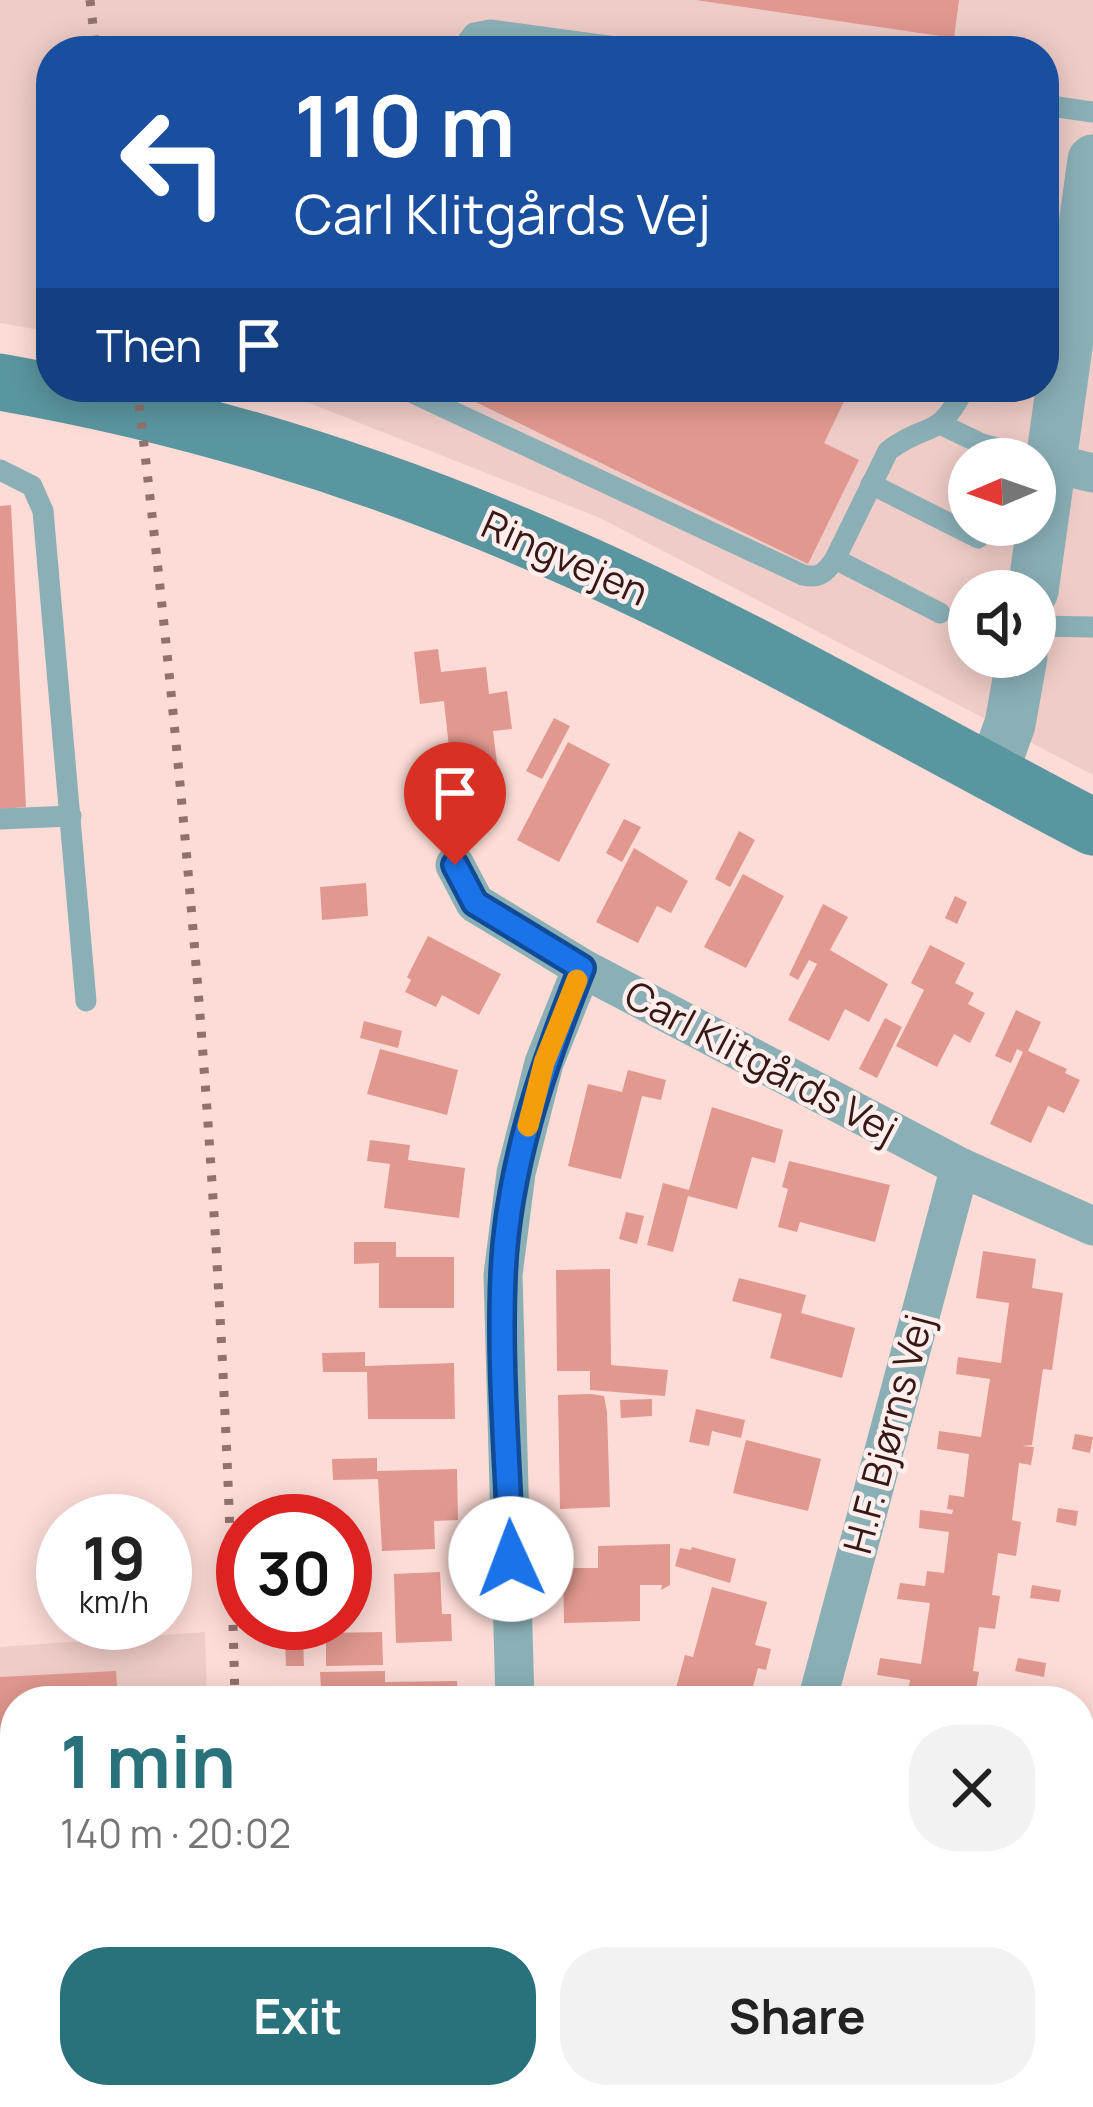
<!DOCTYPE html>
<meta charset="utf-8">
<style>
:root{--surface:#fff;--page:#f2f2f2;--text:#222;--muted:#767676;--accent:#29727b}
body{margin:0;font-family:Manrope,sans-serif;background:var(--page);color:var(--text);height:100vh;display:flex;flex-direction:column;font-size:45px;white-space:nowrap}
*{box-sizing:border-box;margin:0}
p{font-size:39px;color:var(--muted)}
.icon{flex:none;width:66px;height:66px;fill:none;stroke:currentColor;stroke-width:2;stroke-linecap:round;stroke-linejoin:round}
.map{position:relative;flex:1;overflow:hidden}
.panel{position:absolute;left:0px;top:1686px;width:1095px;height:423px;display:flex;flex-direction:column;background:var(--surface);border-radius:48px 48px 0 0;box-shadow:0 6px 30px #0003}
.panel>*{flex:none}
.banner{position:absolute;left:36px;top:36px;width:1023px;height:366px;border-radius:48px;box-shadow:0 6px 30px #0003;background:#1a4fa0;color:#fff;overflow:hidden}
.needle{width:78px;rotate:268deg}
.controls{position:absolute;left:948px;top:438px;display:grid;gap:24px}
.controls a{display:grid;place-items:center;width:108px;height:108px;border-radius:50%;background:var(--surface);box-shadow:0 6px 30px #0003;font-size:60px}
.speed{position:absolute;left:36px;top:1494px;display:flex;gap:24px;font-size:60px;font-weight:700;text-align:center}
.speed>*{display:grid;place-content:center;width:156px;height:156px;border-radius:50%;background:var(--surface);box-shadow:0 6px 30px #0003;line-height:1}
.speed small{font-size:30px;font-weight:400}
.speed .limit{border:18px solid #d22;background:#fff;color:#111}
.pin{position:absolute;display:grid;place-items:center;width:102px;height:102px;color:#fff;margin:-123px -51px;border-radius:50% 50% 50% 0;rotate:-45deg;box-shadow:0 0 12px #0007}
.pin .icon{rotate:45deg}
.me{position:absolute;width:132px;margin:-66px;rotate:358deg;stroke-linejoin:round;filter:drop-shadow(0 0 9px #0008)}
.turn{display:flex;align-items:center;gap:42px;height:252px;padding:0 60px;font-size:54px}
.turn .icon{width:156px;height:156px;stroke-width:2.5}
.turn b{display:block;font-size:84px;line-height:102px}
.then{display:flex;align-items:center;height:114px;padding:0 60px;background:#0003;gap:24px;font-size:45px}
.round{display:grid;place-items:center;flex:none;width:126px;height:126px;border-radius:48px;background:var(--page)}
.head{display:flex;align-items:center;justify-content:space-between;height:204px;padding:0 60px}
h1{font-size:72px;font-weight:700;line-height:90px;color:var(--accent)}
.cta{display:flex;gap:24px;margin-top:auto;padding:24px 60px}
.cta a{flex:1;height:138px;border-radius:48px;background:var(--accent);color:#fff;font-size:48px;font-weight:700;line-height:138px;text-align:center}
.cta a+a{background:var(--page);color:var(--text)}
.map>svg:first-child{display:block}
</style>
<div class="map">
<svg width="1093" height="2107" viewBox="0 0 1093 2107">
<rect width="100%" height="100%" fill="#fddcd7"/>
<!-- built -->
<g fill="#efccc7" fill-rule="evenodd">
<path d="M0,0h1093v775l-493,-257 -331,-131h775v-336h-993v281l-51,-9zM969,459h66v66h-66zM969,591h66v66h-66z"/>
<path d="M205,1632l2,69h-192v393h190v13h-205v-460z"/>
</g>
<!-- building -->
<g fill="#e1988f">
<path d="M696,0h263l-5,38z"/>
<path d="M445,387h406l-27,56 35,17 -51,104z"/>
<path d="M11,505l15,302 -26,2v-303z"/>
<path d="M438,649l3,23 45,-5 3,27 18,-3 5,38 -19,2 5,40 -46,5 -8,-75 -24,3 -6,-52z"/>
<path d="M554,718l16,8 -28,53 -16,-8z"/>
<path d="M568,742l42,22 -51,98 -42,-22z"/>
<path d="M624,819l17,8 -19,35 -16,-9z"/>
<path d="M739,831l16,9 -25,47 -15,-8z"/>
<path d="M634,848l54,33 -17,32 -14,-7 -19,37 -42,-21z"/>
<path d="M743,874l41,22 -38,72 -42,-21z"/>
<path d="M366,883l2,33 -46,4 -2,-33z"/>
<path d="M955,896l12,6 -10,22 -12,-6z"/>
<path d="M823,904l25,13 -18,33 58,34 -19,38 -24,-13 -16,32 -41,-21 29,-56 -8,-4 -11,20 -9,-5z"/>
<path d="M428,936l73,38 -22,41 -37,-20 -6,12 -31,-15 6,-12 -4,-3z"/>
<path d="M930,945l35,18 -10,20 19,10 -6,11 17,9 -15,30 -16,-9 -17,33 -41,-21 28,-56 -13,-7z"/>
<path d="M1016,1010l25,12 -13,29 39,18 -2,4 15,7 -16,33 -16,-7 -17,37 -41,-19 33,-72 -6,-3 -6,14 -16,-7z"/>
<path d="M885,1018l17,9 -25,51 -18,-9z"/>
<path d="M364,1021l38,10 -4,17 -38,-10z"/>
<path d="M380,1049l78,21 -11,45 -80,-21z"/>
<path d="M628,1070l38,10 -5,20 -19,-4 -21,83 -53,-13 20,-82 34,8z"/>
<path d="M712,1107l71,23 -8,33 -23,-6 -15,52 -49,-13 -15,56 -26,-7 16,-62 26,7z"/>
<path d="M370,1140l40,5 -2,15 57,8 -6,50 -75,-10 6,-44 -23,-3z"/>
<path d="M789,1161l101,24 -15,57 -75,-20 -3,10 -19,-5 10,-38 -6,-2z"/>
<path d="M626,1212l18,4 -7,28 -18,-5z"/>
<path d="M354,1242h42v15h58v51h-75v-45l-25,1z"/>
<path d="M983,1251l53,8 -4,29 31,5 -11,77 -9,-1 -11,76 -10,1 12,1 -3,18 -12,-2 -7,57 9,2 -5,34 -18,-3 -6,42 8,1 -5,33 -16,-2 -6,44 6,1 -4,23 -15,-2 -1,8h-53l4,-21 -33,-5 3,-17 41,6 9,-61 -33,-4 3,-16 25,3 2,-15 17,2 5,-41 -30,-4 1,-18 32,4 1,-4 -6,-1 2,-14 15,2 5,-43 -32,-5 2,-18 42,6 9,-58 -34,-5 2,-17 43,6 8,-60 -33,-5z"/>
<path d="M610,1269l1,96 57,5 -3,26 -75,-6v-19h-33l-1,-101z"/>
<path d="M739,1278l67,17 -5,18 54,15 -13,50 -72,-20 12,-44 -50,-13z"/>
<path d="M365,1352v14l89,-3 1,56h-87l-1,-47h-44l-1,-19z"/>
<path d="M591,1394l13,2 3,16 3,95 -50,2 -2,-114z"/>
<path d="M652,1399v17l-31,2 -1,-18z"/>
<path d="M696,1409l49,11 -4,18 -29,-7 -3,15 -20,-4z"/>
<path d="M1075,1434l18,3 -3,16 -18,-4z"/>
<path d="M746,1440l75,19 -13,52 -75,-18z"/>
<path d="M377,1458v13l80,-2 1,51 -24,1 1,28 -53,2 -4,-72 -45,1 -1,-21z"/>
<path d="M1058,1508l20,3 -2,15 -20,-4z"/>
<path d="M670,1544v41l-9,5 1,-5h-22v36l-76,2 -1,-55h35v-22z"/>
<path d="M692,1547l44,12 -6,24 -55,-17 5,-18 11,2z"/>
<path d="M440,1572l2,42h9l1,27 -56,2 -2,-69z"/>
<path d="M1032,1585l29,5 -2,12 -29,-4z"/>
<path d="M712,1587l55,15 -12,43 16,4 -5,21 -8,-2 -9,33h-25l-48,-13 9,-33 8,2z"/>
<path d="M382,1632l1,33 -57,1v-33z"/>
<path d="M285,1639h18l1,27h-18z"/>
<path d="M1018,1658l28,5 -2,14 -29,-6z"/>
<path d="M116,1671l2,30h-103v52l-15,1v-77z"/>
<path d="M385,1671v11l72,-1 1,20h-76v-13l-61,1 -1,-17z"/>
<path d="M1080,1918l13,3v34l-13,-2z"/>
<path d="M0,1939h15v155h60l1,13h-76z"/>
<path d="M345,2094h65l1,7 57,-7 2,13h-160l17,-5 -1,-5z"/>
<path d="M785,2094h61l-4,13h-60z"/>
</g>
<g fill="none" stroke-linecap="round" stroke-linejoin="round">
<!-- service -->
<g stroke="#8ab0b6" stroke-width="21">
<path d="M460,51l14,-18 16,-3 155,21"/>
<path d="M1044,105l49,7"/>
<path d="M400,387l403,188c17,4 23,-3 32,-16l53,-108c41,-32 48,-7 77,-64"/>
<path d="M942,425l40,19 70,19"/>
<path d="M0,470l32,16 11,25 43,490"/>
<path d="M871,484l107,54"/>
<path d="M835,559l105,54"/>
<path d="M1035,626l58,1"/>
<path d="M0,819l71,-3"/>
<path d="M0,1803l15,-1"/>
<path d="M0,1875h15"/>
<path d="M98,2094v13"/>
</g>
<!-- minor -->
<g stroke="#8ab0b6" stroke-width="39">
<path d="M1052,463l41,10"/>
<path d="M455,865l20,38 107,65 378,199 133,59"/>
<path d="M515,1701l-12,-426 13,-102 28,-110 38,-95"/>
<path d="M817,1701l143,-534"/>
<path d="M526,2094l3,13"/>
<path d="M708,2107l3,-13"/>
</g>
<!-- tertiary -->
<g stroke="#8ab0b6" stroke-width="51">
<path d="M1033,591l60,-431"/>
<path d="M992,774l18,-50 12,-67"/>
</g>
<!-- secondary -->
<path stroke="#5a969f" stroke-width="57" d="M0,382c191,33 380,92 557,170 184,80 358,182 536,275"/>
<!-- rail -->
<g stroke="#90716d" stroke-width="9" stroke-dasharray="6 12" stroke-linecap="butt">
<path d="M90,0l6,51"/>
<path d="M137,387c53,437 88,874 98,1314"/>
<path d="M238,2107v-13"/>
</g>
</g>
<g fill="none" stroke-linecap="round" stroke-linejoin="round">
<!-- route casing -->
<g stroke="#114b97" stroke-width="30">
<path id="route" d="M455,865l20,38 107,65c-39,98 -75,201 -79,308 -4,94 5,189 8,283"/>
</g>
<!-- route -->
<use href="#route" stroke="#1a73e8" stroke-width="21"/>
<!-- slow -->
<path stroke="#f59e0b" stroke-width="21" d="M528,1126l16,-63 33,-83"/>
</g>
<g text-anchor="middle" stroke-width="9" stroke-linejoin="round" paint-order="stroke">
<!-- street labels -->
<g font-size="39" fill="#361916" stroke="#ffeeeb">
<text transform="translate(565 558) rotate(24)" y="14">Ringvejen</text>
<text transform="translate(761 1062) rotate(28)" y="14">Carl Klitgårds Vej</text>
<text transform="translate(888 1434) rotate(-75)" y="14">H.F. Bjørns Vej</text>
</g>
</g>
</svg>
<div class="controls">
<a><svg class="needle" viewBox="-14 -14 28 28"><path d="M0-13l5 13h-10z" fill="#e53935"/><path d="M0 13l5-13h-10z" fill="#767676"/></svg></a>
<a><svg class="icon" aria-label="sound" viewBox="0 0 24 24"><path d="M4 9h4l5-4v14l-5-4H4zM17 9q2 3 0 6"/></svg></a>
</div>
<div class="speed"><div>19<small>km/h</small></div><div class="limit">30</div></div>
<div class="pin" style="left:455px;top:865px;background:#d93025"><svg class="icon" aria-label="arrive" viewBox="0 0 24 24"><path d="M6 21V4h12l-3 4 3 4H6"/></svg></div>
<svg class="me" style="left:511px;top:1559px" viewBox="-20 -20 40 40"><circle r="19" fill="#fff"/><path d="M0-13L10 11 0 6-10 11z" fill="#1a73e8"/></svg>
<div class="banner">
<div class="turn"><svg class="icon" aria-label="left" viewBox="0 0 24 24"><path d="M17 20v-9H6M10 6l-5 5 5 5"/></svg><div><b>110 m</b>Carl Klitgårds Vej</div></div>
<div class="then">Then<svg class="icon" aria-label="arrive" viewBox="0 0 24 24"><path d="M6 21V4h12l-3 4 3 4H6"/></svg></div>
</div>
<section class="panel">
<div class="head"><div><h1>1 min</h1><p>140 m · 20:02</p></div><a class="round"><svg class="icon" aria-label="close" viewBox="0 0 24 24"><path d="M6 6l12 12M18 6L6 18"/></svg></a></div>
<div class="cta"><a>Exit</a><a>Share</a></div>
</section>
</div>
